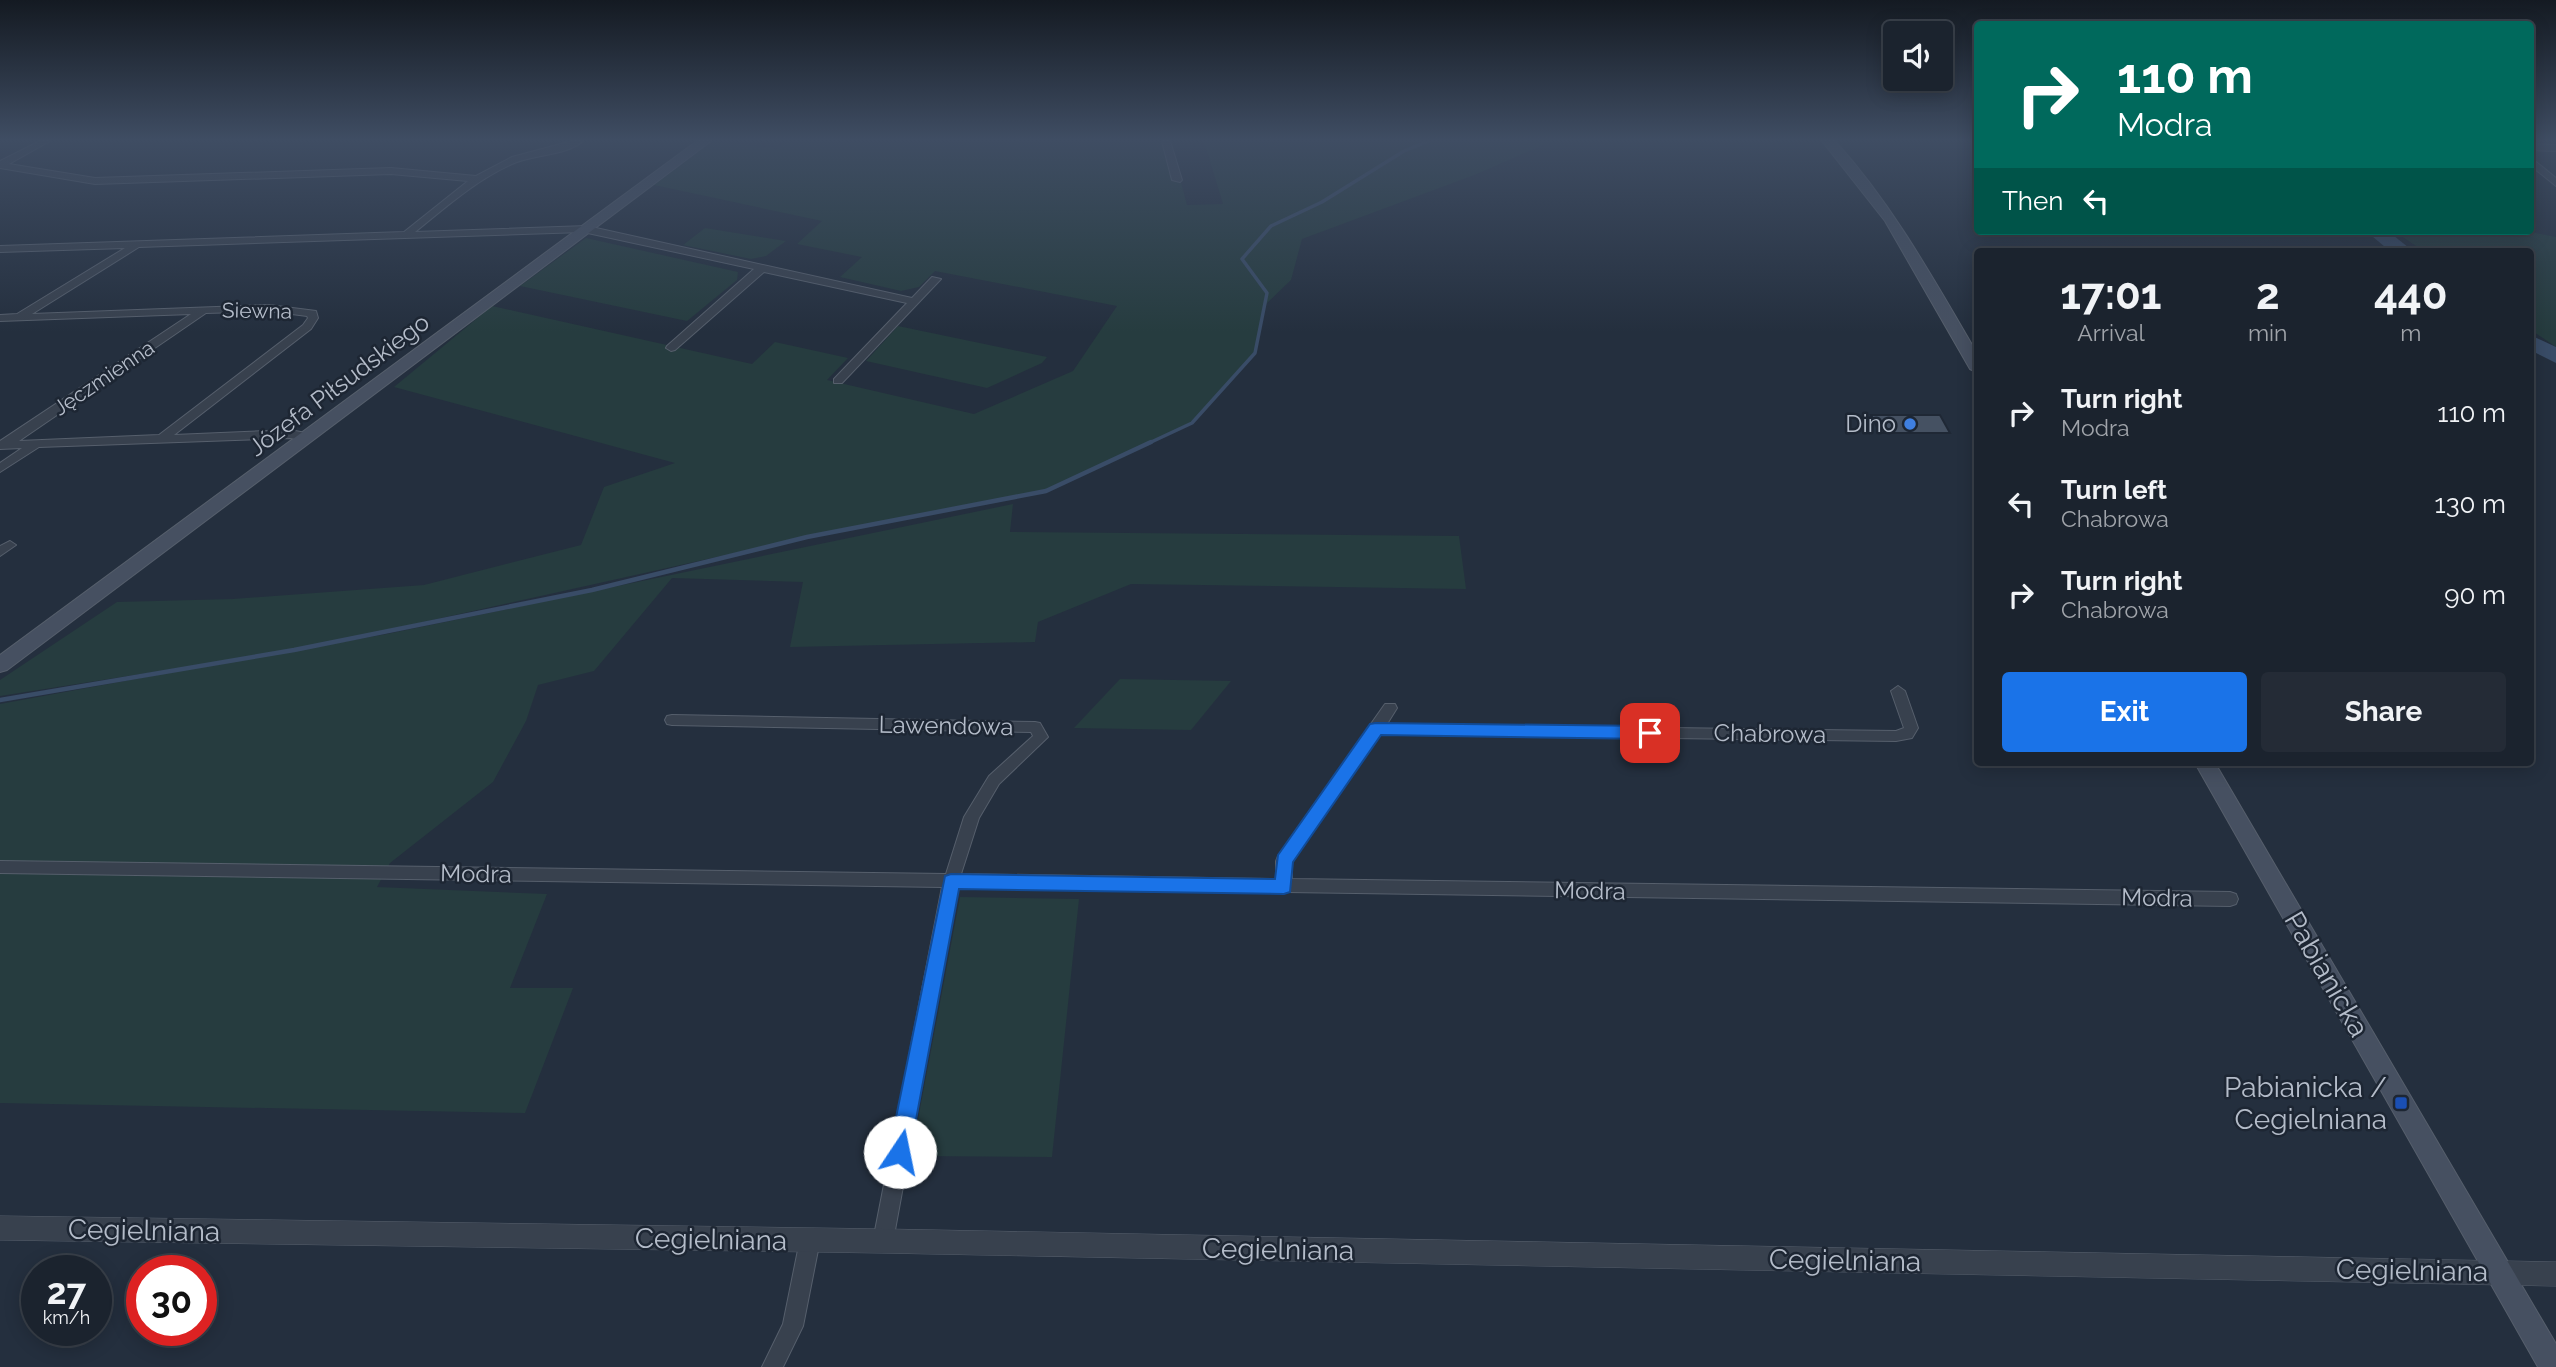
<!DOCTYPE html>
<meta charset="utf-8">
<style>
:root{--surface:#1b232e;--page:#242b36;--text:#f1f3f6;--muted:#a0a4aa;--line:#39404a;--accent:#1a73e8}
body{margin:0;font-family:Raleway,sans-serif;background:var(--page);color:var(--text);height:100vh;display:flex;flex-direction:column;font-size:26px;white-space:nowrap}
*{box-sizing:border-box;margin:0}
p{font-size:23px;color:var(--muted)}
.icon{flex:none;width:38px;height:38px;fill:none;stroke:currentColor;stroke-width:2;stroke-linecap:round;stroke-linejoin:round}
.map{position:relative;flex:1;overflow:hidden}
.side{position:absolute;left:1974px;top:248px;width:560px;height:518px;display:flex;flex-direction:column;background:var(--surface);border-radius:7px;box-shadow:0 4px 18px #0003,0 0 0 2px var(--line)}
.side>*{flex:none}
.hud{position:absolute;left:1974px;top:21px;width:560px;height:214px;border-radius:7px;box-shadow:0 4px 18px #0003,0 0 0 2px var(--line);background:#00695c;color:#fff;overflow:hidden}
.buttons{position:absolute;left:1883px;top:21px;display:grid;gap:14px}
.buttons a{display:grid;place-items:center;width:70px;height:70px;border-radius:7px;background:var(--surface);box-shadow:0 4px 18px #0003,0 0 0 2px var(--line);font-size:35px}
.speed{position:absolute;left:21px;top:1255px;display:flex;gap:14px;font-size:35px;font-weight:700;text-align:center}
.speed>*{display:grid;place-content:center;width:91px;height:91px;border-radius:50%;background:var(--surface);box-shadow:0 4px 18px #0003,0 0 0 2px var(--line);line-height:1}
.speed small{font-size:18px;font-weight:400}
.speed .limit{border:10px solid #d22;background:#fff;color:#111}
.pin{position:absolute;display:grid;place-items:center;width:60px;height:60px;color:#fff;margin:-30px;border-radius:14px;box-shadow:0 4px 10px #0006}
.me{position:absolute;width:77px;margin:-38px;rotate:11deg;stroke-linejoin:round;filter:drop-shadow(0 0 5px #0008)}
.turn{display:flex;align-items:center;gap:24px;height:147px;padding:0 28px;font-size:32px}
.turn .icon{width:91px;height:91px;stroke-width:2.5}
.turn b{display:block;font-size:49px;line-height:60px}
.then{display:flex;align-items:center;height:66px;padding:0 28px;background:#0003;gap:14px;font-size:26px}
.eta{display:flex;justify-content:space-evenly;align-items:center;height:119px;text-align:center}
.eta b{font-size:42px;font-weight:700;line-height:49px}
.button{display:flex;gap:14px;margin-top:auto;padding:14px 28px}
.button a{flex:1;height:80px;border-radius:7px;background:var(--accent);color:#fff;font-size:28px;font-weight:700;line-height:80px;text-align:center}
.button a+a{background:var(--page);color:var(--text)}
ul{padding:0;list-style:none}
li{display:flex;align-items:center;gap:21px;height:91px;padding:0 28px}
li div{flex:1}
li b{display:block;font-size:26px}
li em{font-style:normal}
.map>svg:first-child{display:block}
</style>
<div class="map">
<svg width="2556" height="1367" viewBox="0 0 2556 1367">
<rect width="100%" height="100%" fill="#242f3e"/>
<!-- green -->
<g fill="#263c3f">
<path d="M713,141l64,8 9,-8 162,2 2,-2h220l17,64 36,-1 -19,-63h348l-75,33 -175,65 -11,41 -27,26 -9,47 -63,70 -146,68 -239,46 -505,112 85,-15 626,-130 -3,28 449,4 7,53 -335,-5 -93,38 -3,20 -245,5 13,-65 -131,-4 -78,93 -56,14 -12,36 -33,61 -103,81 -13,24 170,7 -37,94h63l-48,125 -525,-10v-399l281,-52 -281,44v-16l117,-78 116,-3 191,-14 157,-40 23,-58 71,-24 -281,-76 98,-81 260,58 23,-22 73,16 -21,22 147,34 99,-43 44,-65 -182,-35 -16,16 -18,4 -61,-14 22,-20 -65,-13 25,-23 -168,-36z"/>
<path d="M705,228l81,13 -20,15 -15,3 -68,-14z"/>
<path d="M2394,231h132l30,6v110l-25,-17 -1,-78h-105z"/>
<path d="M586,238l152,34 -1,8 -50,41 -167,-35z"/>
<path d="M898,326l149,31 -5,6 -55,25 -121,-27z"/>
<path d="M1120,679l111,2 -40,49 -117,-2z"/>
<path d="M960,897l119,2 -27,258 -141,-1z"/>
</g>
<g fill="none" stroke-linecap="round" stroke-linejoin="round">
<!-- stream-far1 -->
<path stroke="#394c67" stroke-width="3.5" d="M1147,444l45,-21 63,-70 12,-60 -25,-34 29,-33 51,-24 82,-51 25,-10"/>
<!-- stream -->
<path stroke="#394c67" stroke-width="4.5" d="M0,700l294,-50 298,-60 215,-53 239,-46 105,-49"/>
<!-- river -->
<g fill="#394c67" fill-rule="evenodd">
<path d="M2366,231h22l26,21h-23z"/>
<path d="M2530,335l26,12v16l-26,-13z"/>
</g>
</g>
<!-- building -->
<path fill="#455162" stroke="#1f2835" stroke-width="2" d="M1871,415h69l10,18h-70z"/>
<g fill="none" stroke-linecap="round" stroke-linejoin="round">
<!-- minor casing -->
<g stroke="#565f6c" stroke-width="2">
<g id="minor">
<path d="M40,141h10l-41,23 86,14 296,-10 85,8 36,-19 60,-16h11c-17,15 -49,13 -71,23 -36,16 -66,43 -97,68l172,-6 325,72 20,-21 9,2 -99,104h-8v-4l73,-76 -143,-31 -89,78 -4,1 -5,-3 1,-2 87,-77 -171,-37 -444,15 -107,67 237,-9 47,6 2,7 -7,11 -137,106 116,-5 21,4 2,3 -6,4 -17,-3 -251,9 -39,25v-9l22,-15 -22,1v-8l191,-127 -191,7v-6l17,-1 108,-66 -125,4v-6l404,-14 64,-51 -77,-7 -296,10 -95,-16v-7zM269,311l38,5 1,2 -5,7 -144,110 -140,6 187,-128z"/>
<path d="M1162,141h8l12,39 -2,2 -8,-2z"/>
<path d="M2530,144l26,1v6l-26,-1z"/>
<path d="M2530,157l26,21v8l-26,-21z"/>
<path d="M10,541l6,4 -16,11v-10z"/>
<path d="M1898,686l7,5 13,37 -6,10 -16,3 -517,-7 -87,128v17l938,13 6,2 2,5 -2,5 -6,2 -1272,-19 -65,354 -3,7 -7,3 -7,-3 -3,-7 69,-354 -942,-14v-12l946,13 18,-57 25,-41 44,-40 -2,-4 -359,-7 -5,-1 -2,-4 2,-4 5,-1 363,7 5,1 8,14 -49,47 -20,34 -18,56 315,5v-18l2,-5 107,-152h10l2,4 -10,16 509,7 8,-3 -13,-37z"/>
<path d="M810,1230l7,3 3,7 -17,86 -20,41h-21l21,-43 17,-84 3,-7z"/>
</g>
</g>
<!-- tertiary casing -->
<g stroke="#565f6c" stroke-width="1">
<path id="tertiary" d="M0,1216l883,13 1673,33v24l-1673,-33 -883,-13z"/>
</g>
<!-- secondary casing -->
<g stroke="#565f6c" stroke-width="2">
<g id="secondary">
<path d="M697,141h14l-704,529 -7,2v-17z"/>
<path d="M1822,141h13c58,64 99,139 143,214v18l-8,-4 -85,-148z"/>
<path d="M2195,763h20l341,581v23h-18z"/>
</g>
</g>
<!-- minor -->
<use href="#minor" fill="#38414e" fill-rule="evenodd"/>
<!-- tertiary -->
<use href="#tertiary" fill="#38414e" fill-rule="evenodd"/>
<!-- secondary -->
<use href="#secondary" fill="#465061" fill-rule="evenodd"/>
</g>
<!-- sky -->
<linearGradient id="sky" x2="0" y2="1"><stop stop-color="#141a22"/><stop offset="0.42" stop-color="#3f4d63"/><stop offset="1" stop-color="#3f4d63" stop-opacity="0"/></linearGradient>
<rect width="2556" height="332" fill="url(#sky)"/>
<!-- route -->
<path fill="#1a73e8" stroke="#114b97" stroke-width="2" d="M1376,723l274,3 8,7 -8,6 -269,-4 -88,127 -3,30 -6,2 -325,-5 -49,263 -3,7 -7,3 -8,-3 -3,-7 56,-276 6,-2 324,5 3,-24 92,-131z"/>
<!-- markers -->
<circle fill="#3f7fe0" stroke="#1d2633" stroke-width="2.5" cx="1910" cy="424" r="7"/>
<rect fill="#1a4fb4" stroke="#1d2633" stroke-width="2.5" x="2394" y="1096" width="14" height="14" rx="3.5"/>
<g text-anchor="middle" stroke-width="5" stroke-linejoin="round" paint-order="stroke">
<!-- far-street labels -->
<g font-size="21" fill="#b4bcc9" stroke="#1d2633">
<text transform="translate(257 311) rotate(1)" y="7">Siewna</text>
<text transform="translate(104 378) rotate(-34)" y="7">Jęczmienna</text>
</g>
<!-- street labels -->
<g font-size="24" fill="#b4bcc9" stroke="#1d2633">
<text transform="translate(339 385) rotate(-37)" y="8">Józefa Piłsudskiego</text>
<text transform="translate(946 726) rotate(1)" y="8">Lawendowa</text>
<text transform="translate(1770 734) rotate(1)" y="8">Chabrowa</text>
<text transform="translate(476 874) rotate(1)" y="8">Modra</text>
<text transform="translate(1590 891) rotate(1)" y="8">Modra</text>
<text transform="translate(2157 898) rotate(1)" y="8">Modra</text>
</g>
<!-- poi labels -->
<g font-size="24" fill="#b4bcc9" stroke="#1d2633" text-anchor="end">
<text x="1896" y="432">Dino</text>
</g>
<!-- near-street labels -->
<g font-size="28" fill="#b4bcc9" stroke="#1d2633">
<text transform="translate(2327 974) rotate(60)" y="10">Pabianicka</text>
<text transform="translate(144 1230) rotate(1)" y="10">Cegielniana</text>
<text transform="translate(711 1239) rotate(1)" y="10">Cegielniana</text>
<text transform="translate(1278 1249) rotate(1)" y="10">Cegielniana</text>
<text transform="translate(1845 1260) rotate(1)" y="10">Cegielniana</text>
<text transform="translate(2412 1270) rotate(1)" y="10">Cegielniana</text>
</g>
<!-- near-poi labels -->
<g font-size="28" fill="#b4bcc9" stroke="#1d2633" text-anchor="end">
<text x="2387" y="1097">Pabianicka /<tspan x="2387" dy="32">Cegielniana</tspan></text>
</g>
</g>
</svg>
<div class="buttons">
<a><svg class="icon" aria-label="sound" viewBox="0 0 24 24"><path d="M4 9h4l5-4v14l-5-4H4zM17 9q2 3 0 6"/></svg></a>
</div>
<div class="speed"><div>27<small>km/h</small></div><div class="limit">30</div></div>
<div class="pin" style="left:1650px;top:733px;background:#d93025"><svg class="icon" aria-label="arrive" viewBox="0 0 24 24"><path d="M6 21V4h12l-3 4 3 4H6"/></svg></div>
<svg class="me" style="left:900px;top:1152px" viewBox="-20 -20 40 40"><circle r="19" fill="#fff"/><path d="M0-13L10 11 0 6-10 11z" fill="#1a73e8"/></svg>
<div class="hud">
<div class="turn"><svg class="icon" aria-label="right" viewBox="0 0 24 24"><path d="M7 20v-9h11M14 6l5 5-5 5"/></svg><div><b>110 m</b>Modra</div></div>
<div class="then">Then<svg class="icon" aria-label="left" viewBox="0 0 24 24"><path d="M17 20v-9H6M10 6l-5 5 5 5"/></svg></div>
</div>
<section class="side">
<div class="eta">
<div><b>17:01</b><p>Arrival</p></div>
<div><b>2</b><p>min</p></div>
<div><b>440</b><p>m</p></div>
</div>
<ul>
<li><svg class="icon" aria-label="right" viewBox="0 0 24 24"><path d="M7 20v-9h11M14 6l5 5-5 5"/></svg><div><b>Turn right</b><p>Modra</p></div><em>110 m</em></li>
<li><svg class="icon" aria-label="left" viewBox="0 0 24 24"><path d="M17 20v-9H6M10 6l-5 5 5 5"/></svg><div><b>Turn left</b><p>Chabrowa</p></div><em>130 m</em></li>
<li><svg class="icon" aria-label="right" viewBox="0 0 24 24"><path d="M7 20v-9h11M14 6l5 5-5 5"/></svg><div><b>Turn right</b><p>Chabrowa</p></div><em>90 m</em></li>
</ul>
<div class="button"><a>Exit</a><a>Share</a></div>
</section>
</div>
